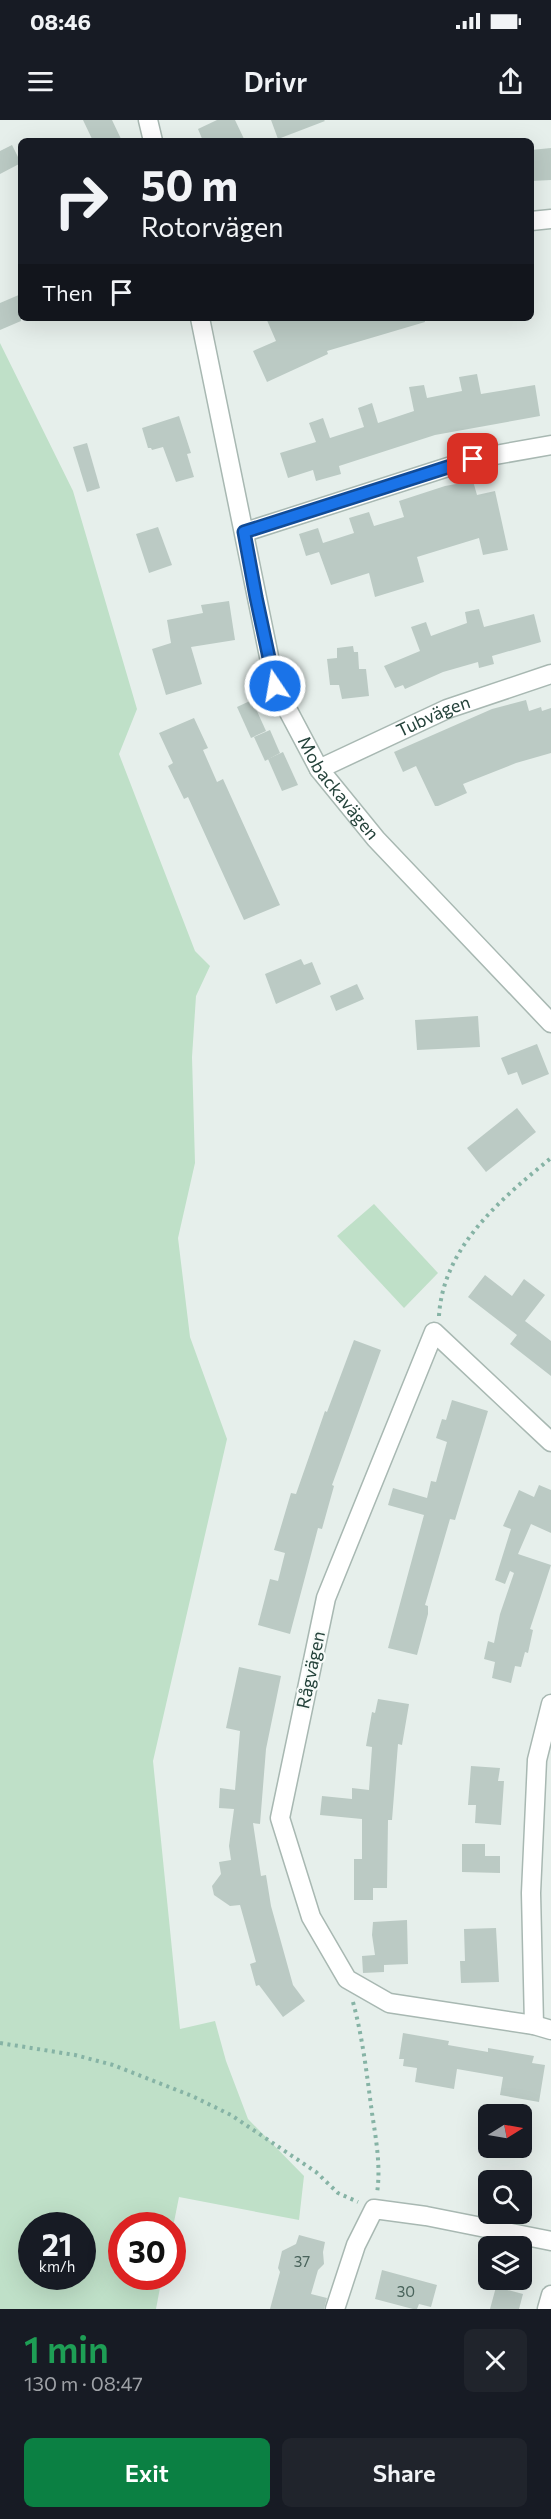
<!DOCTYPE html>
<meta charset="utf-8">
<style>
:root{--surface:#171b24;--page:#20242c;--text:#f1f3f6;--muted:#9ea1a6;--accent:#0b8043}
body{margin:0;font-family:Commissioner,sans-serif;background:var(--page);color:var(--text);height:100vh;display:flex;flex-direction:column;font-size:22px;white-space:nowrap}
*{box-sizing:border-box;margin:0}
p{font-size:20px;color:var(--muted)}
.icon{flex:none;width:33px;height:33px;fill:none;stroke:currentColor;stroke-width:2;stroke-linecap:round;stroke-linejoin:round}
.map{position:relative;height:2189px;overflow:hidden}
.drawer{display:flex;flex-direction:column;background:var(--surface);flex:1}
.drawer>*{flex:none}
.banner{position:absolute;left:18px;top:18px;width:516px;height:183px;border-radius:9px;box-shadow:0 6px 24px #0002;background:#171b24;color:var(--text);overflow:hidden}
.needle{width:39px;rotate:79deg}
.fabs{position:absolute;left:478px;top:1984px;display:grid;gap:12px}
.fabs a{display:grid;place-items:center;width:54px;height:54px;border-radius:9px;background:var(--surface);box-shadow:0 6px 24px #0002;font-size:30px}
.speed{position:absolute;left:18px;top:2092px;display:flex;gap:12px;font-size:30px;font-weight:700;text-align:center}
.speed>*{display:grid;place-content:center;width:78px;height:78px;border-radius:50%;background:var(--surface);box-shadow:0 6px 24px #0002;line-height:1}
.speed small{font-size:15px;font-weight:400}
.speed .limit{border:9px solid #d22;background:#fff;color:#111}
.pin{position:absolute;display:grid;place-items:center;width:51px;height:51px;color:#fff;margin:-26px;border-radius:12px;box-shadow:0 3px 9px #0006}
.me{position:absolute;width:66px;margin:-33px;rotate:348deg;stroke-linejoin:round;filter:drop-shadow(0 0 4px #0008)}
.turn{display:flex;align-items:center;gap:21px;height:126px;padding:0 24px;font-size:27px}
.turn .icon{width:78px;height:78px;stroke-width:2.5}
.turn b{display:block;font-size:42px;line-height:51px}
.then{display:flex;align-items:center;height:57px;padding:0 24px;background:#0003;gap:12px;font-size:22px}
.round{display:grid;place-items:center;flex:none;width:63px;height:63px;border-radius:9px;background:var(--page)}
.summary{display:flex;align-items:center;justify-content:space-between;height:102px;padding:0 24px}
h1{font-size:36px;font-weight:600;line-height:45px;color:#1e9e55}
.action{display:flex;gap:12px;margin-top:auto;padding:12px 24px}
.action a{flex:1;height:69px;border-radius:9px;background:var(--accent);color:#fff;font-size:24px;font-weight:600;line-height:69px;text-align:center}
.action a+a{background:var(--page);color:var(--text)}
.status{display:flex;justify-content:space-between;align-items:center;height:42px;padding:0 30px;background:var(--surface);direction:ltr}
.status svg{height:16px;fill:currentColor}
header{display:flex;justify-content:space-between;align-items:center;height:78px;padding:0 24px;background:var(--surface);font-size:27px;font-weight:600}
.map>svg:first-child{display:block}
</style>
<div class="status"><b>08:46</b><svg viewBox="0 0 49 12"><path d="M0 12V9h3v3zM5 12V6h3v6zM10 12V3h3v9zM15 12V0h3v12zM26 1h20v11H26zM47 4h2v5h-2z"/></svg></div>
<header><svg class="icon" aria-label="menu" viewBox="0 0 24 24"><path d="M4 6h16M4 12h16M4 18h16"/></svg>Drivr<svg class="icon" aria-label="share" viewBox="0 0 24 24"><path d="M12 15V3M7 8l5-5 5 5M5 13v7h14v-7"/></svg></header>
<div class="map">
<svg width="551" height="2189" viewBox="0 0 551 2189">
<rect width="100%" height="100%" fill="#e6efeb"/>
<!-- green -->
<g fill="#bfe0c8" fill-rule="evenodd">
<path d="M0,223l73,148 64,218 -18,45 76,197 15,15 -14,30 -4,61 3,106 -17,75 12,99 37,102 -74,322 27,268 35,-8 11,40 22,58 56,57 -5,44 -120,-23 -6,30 -51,-1v51h40l-6,32h-156zM32,2106h50v51h-50z"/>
<path d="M374,1084l64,69 -34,35 -67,-72z"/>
</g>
<!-- building -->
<g fill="#bbcac4">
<path d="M83,0h29l10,21h-29z"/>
<path d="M217,0h18l10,21h-42l-5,-12z"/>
<path d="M271,0h53l1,1 -47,18z"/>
<path d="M12,25l9,18 -21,11v-23z"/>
<path d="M551,28v32l-20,1v-31z"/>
<path d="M21,174v27l-21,9v-27z"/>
<path d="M266,198h158l1,4 -98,29 1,3 -61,28 -14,-31 23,-10z"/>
<path d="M477,254l4,20 54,-9 5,31 -105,19 -96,31 2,8 -25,7 -3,-11 -25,8 -8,-25 36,-11 -7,-19 14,-5 7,20 34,-11 -6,-19 14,-5 6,20 36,-12 -5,-24 15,-2 3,13 35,-7 -3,-14z"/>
<path d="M179,296l12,37 -4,1 7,23 -18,5 -13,-35 -11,3 -1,-2h-3l-6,-20z"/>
<path d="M87,323l13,45 -13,4 -14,-45z"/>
<path d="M473,361l4,14 18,-4 13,59 -25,5 -4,-17 -62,19 7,25 -49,15 -6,-24 -38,12 -12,-33 -13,4 -7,-22 19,-6 5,15 31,-10 -5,-15 20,-6 5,14 30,-9 -5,-16 46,-15z"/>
<path d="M158,407l14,38 -23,8 -13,-39z"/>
<path d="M229,481l6,39 -44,7 11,37 -36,11 -14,-46 19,-6 -4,-23 36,-7 -2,-8z"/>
<path d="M479,489l5,18 50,-13 7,28 -49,14 2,8 -15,4 -1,-6 -35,10 -38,17 -2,-4 -8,3 -11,-22 36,-15 -9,-24 15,-5 5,14 36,-13 -2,-11z"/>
<path d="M353,526l1,6h4l1,17h7l3,27 -27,3 -3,-14h-9l-3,-26 10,-1v-10z"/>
<path d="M252,580l14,31 -15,7 -14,-31z"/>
<path d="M526,580l3,11 12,-4 1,4 9,-3v45l-35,10 -53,21 4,9 -29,13h-3l-19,-40 -13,6 -9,-20 98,-43z"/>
<path d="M194,598l14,30 -5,2 14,32 6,-3 57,126 -36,15 -56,-123 -4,2 -16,-33 5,-3 -14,-30z"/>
<path d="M270,610l10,23 -15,8 -11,-24z"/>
<path d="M283,632l15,33 -16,6 -14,-32z"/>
<path d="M301,839l3,6 8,-3 9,22 -45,20 -11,-30z"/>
<path d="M357,864l7,15 -28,12 -6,-15z"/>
<path d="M478,896l2,31 -63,3 -2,-30z"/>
<path d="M537,924l12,30 -27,11 -5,-13 -9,3 -7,-17z"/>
<path d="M517,988l19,24 -50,40 -19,-24z"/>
<path d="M485,1155l27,21 12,-17 21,16 -20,26 26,20v35l-41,-32 7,-9 -49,-38z"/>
<path d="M354,1220l27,10 -49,135 2,1 -12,43 -4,-1 -28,106 -32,-9 12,-46 8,2 7,-28 -11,-3 17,-57 5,1 29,-83 2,1z"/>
<path d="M452,1280l36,11 -33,109 -5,-1 -25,86 3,1v8l-11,41 -29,-7 36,-133 -36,-10 5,-17 34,10 4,-17 5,1 11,-40 -11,-4 6,-19 4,1z"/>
<path d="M539,1365l12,5v43l-20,-9 -13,30 33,11 -21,64 3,1 -5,23 -3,-1 -4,15 -6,-1 -4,17 -19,-5 3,-16 -11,-3 4,-18 6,2 6,-29 14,-41 -4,-2 -5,13 -10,-4 16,-51 -8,-3 16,-36 15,7z"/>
<path d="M239,1547l42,9 -15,73 -6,75 -7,-1 8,53 5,-1 5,31 22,79 12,16 -22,16 -24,-32 -3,1 -6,-22 6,-2 -16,-57 -10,1 -16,-11 -2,-9 9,-12 -2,-12 12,-2 -2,-14 5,-37 -15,-1 1,-20 15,2 5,-59 -14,-3z"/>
<path d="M378,1579l31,5 -7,41 -4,-1 -6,76h-4l-1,68h-14v12h-19v-41h8v-40l-42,-4 2,-19 30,3v-11l17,2 3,-43 -6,-1 6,-34 3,1z"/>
<path d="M471,1646l29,2 -2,13h6l-3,44 -26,-2 1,-18h-8z"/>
<path d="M462,1724h23v12h15v17l-38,-1z"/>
<path d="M407,1800l1,44 -24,1v7l-21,1 -1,-17 13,-1 -3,-20 1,-13z"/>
<path d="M496,1808l3,54 -38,1 -1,-22h5l-1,-32z"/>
<path d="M403,1913l46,8 -1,4 40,7v-4l46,8 -2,7 13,2 -6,37 -39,-7 3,-18 -46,-8 -3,20 -39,-7 2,-14 -14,-2 1,-7h-5z"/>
<path d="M299,2115l26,7 -2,10 1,12 -6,6 -7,24 16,4 -3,11h-54l10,-37 -2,-4 4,-17 14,-7z"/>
<path d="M382,2150l55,15 -6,22 -12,-3 -2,5h-4l-38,-10z"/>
<path d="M496,2167l27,7 -4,15h-29z"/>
</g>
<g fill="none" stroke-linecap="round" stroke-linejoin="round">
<!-- street casing -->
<g stroke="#a8b8b2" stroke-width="21">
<g id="street">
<path d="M148,0l5,21"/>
<path d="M531,101l20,-2"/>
<path id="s1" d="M200,198l75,368 44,83 57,70 175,184"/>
<path d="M245,412l228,-73 78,-14"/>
<path id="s2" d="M319,649l128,-60 104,-35"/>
<path d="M551,1322l-117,-110 -108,266 -46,220 31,99 36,62 42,24 145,22 17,5"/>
<path d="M534,1905l-3,-132 6,-133 14,-56"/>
<path d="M335,2189l21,-64 18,-36 52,7 125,25"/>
<path d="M547,2189l4,-14"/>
</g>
</g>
<!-- path -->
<g stroke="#86b3a5" stroke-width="4" stroke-dasharray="3 4.5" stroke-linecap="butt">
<path d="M439,1196c4,-69 62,-117 112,-158"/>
<path d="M353,1882c10,37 14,74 19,111 4,26 9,54 5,80"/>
<path d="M0,1923l75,12 38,10 79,31 39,19 85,57 22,21 20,9"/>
</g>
<!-- street -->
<use href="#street" stroke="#fff" stroke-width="18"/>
</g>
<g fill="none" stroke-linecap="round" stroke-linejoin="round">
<!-- route casing -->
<g stroke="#114b97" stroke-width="15">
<path id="route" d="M275,566l-19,-89 -12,-65 229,-73"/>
</g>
<!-- route -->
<use href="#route" stroke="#1a73e8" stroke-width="10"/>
</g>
<g text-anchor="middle" stroke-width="4.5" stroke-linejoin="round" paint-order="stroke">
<!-- number labels -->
<g font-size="15" fill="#4a645c">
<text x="302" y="2147">37</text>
<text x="406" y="2177">30</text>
</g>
<!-- street labels -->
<g font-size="18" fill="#24423a" stroke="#f7fbf9">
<text dy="6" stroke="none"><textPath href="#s2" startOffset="126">Tubvägen</textPath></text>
<text dy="6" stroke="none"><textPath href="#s1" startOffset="496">Mobackavägen</textPath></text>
<text transform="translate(311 1550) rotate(-78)" y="6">Rågvägen</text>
</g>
</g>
</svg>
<div class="fabs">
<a><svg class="needle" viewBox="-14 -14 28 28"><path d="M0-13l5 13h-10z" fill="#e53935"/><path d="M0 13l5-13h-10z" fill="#9ea1a6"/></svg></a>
<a><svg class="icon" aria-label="search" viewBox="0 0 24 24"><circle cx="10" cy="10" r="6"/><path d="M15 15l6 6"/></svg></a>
<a><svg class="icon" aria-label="layers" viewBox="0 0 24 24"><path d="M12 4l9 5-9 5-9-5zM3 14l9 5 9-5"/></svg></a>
</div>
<div class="speed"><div>21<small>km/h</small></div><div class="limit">30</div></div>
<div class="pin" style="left:473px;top:339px;background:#d93025"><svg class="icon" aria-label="arrive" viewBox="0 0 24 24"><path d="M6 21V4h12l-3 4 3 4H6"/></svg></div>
<svg class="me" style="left:275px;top:566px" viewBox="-20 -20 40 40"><circle r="17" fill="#1a73e8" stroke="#fff" stroke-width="3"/><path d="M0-11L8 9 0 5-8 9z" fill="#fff"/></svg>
<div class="banner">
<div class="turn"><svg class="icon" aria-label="right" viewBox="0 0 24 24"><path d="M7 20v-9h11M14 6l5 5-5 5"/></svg><div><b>50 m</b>Rotorvägen</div></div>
<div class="then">Then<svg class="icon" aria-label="arrive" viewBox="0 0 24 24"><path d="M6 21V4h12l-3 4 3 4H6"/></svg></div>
</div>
</div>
<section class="drawer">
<div class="summary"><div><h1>1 min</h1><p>130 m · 08:47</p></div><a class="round"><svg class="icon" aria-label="close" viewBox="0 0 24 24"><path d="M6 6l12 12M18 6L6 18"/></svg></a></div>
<div class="action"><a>Exit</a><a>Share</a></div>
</section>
